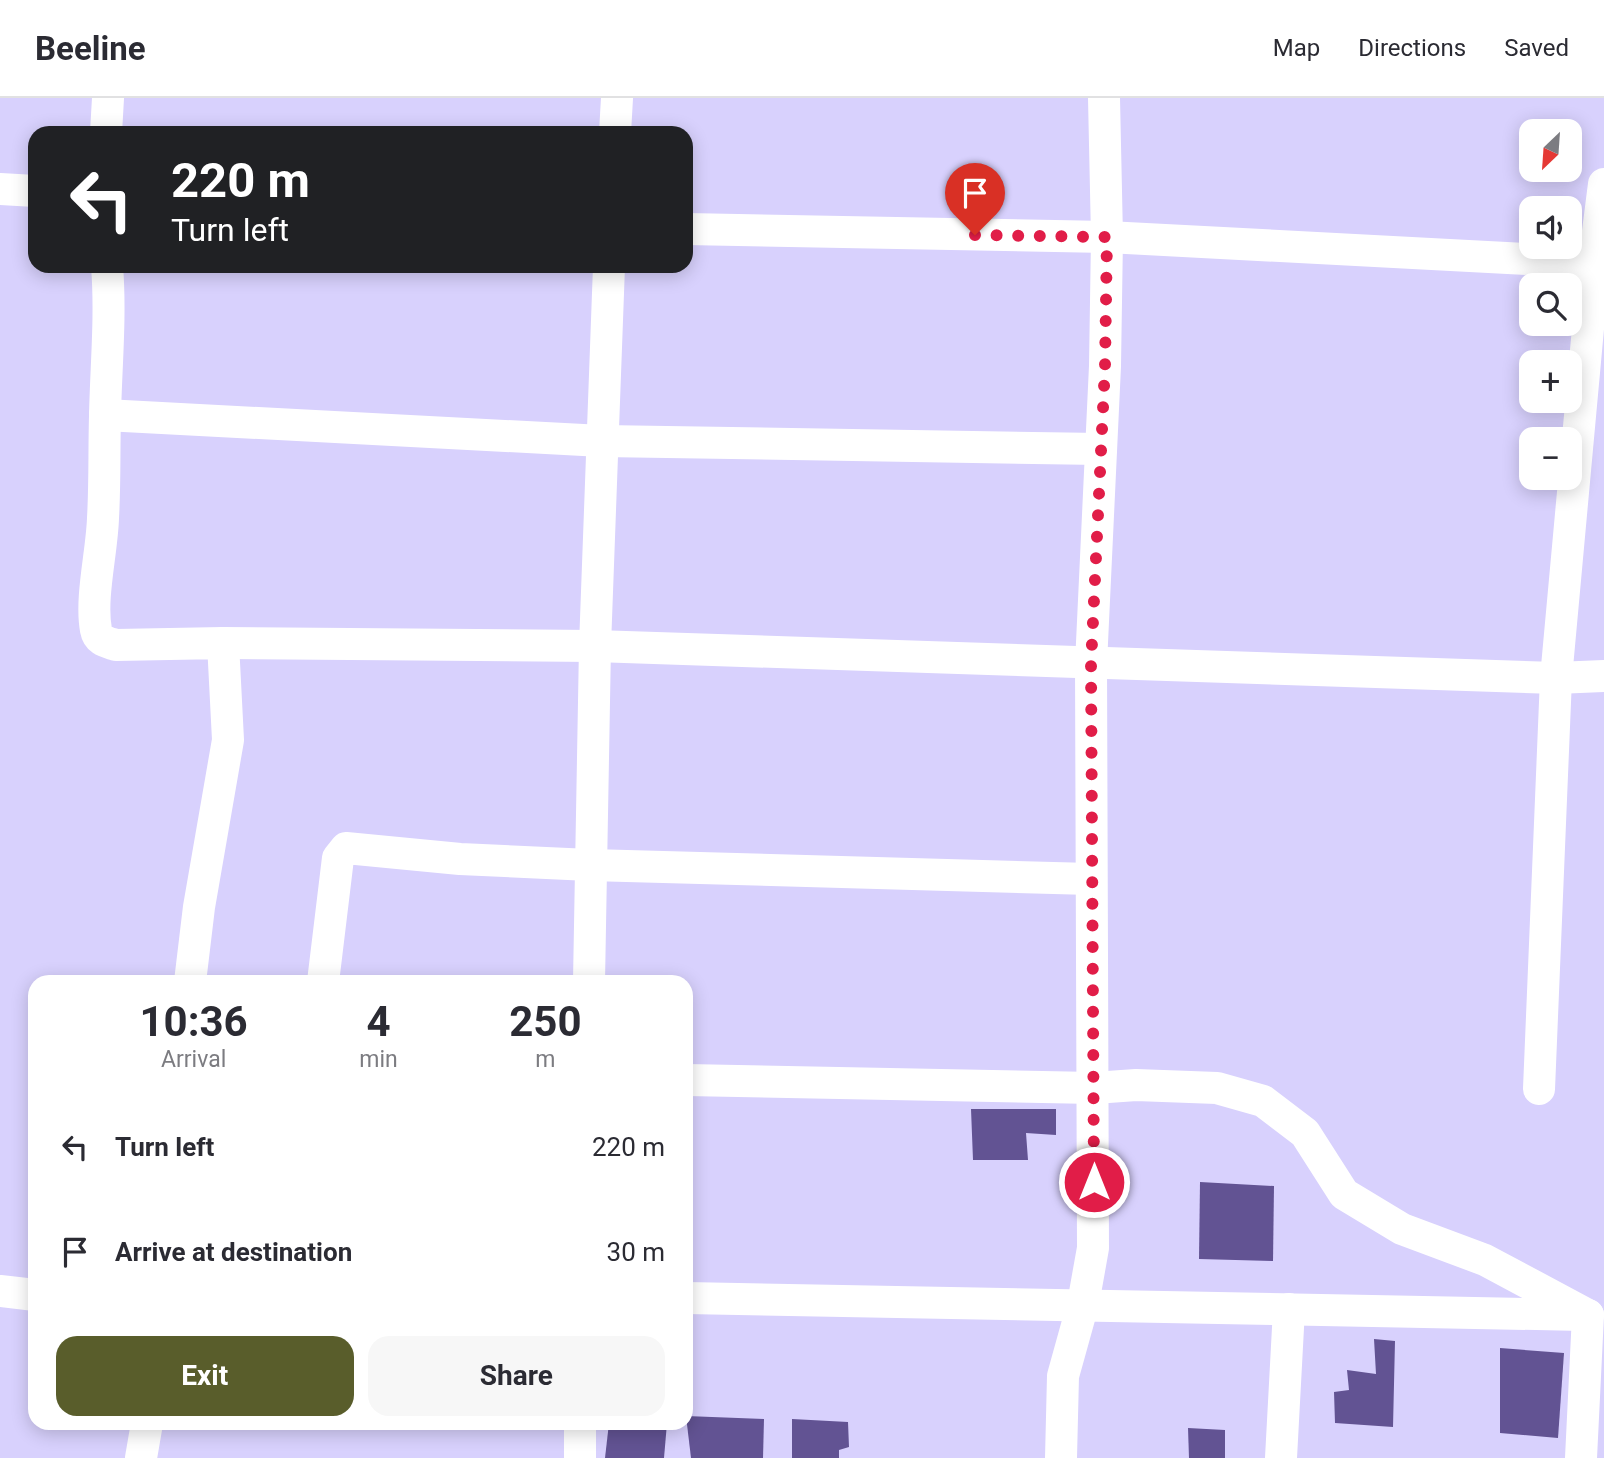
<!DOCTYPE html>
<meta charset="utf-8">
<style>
:root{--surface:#fff;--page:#f7f7f7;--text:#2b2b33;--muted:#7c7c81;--line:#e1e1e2;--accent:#595d2b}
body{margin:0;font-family:Roboto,sans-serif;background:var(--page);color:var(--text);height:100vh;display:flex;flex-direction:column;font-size:26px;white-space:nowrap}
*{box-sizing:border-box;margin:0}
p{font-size:23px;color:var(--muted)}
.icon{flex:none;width:38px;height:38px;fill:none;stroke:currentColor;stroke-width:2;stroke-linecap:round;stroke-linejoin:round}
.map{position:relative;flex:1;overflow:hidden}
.sheet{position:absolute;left:28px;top:877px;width:665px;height:455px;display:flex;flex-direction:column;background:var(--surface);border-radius:21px;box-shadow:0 4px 18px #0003}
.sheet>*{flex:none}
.top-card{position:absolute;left:28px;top:28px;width:665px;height:147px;border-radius:21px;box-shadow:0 4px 18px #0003;background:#202124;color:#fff;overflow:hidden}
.needle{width:46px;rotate:205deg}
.controls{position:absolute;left:1519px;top:21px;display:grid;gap:14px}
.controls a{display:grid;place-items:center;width:63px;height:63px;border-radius:14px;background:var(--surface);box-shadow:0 4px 18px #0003;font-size:35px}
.pin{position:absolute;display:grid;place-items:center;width:60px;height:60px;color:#fff;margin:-72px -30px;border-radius:50% 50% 50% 0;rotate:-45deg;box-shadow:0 0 7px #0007}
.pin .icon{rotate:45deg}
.me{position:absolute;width:77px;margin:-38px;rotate:0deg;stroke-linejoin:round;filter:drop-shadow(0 0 5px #0008)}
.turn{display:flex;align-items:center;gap:24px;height:147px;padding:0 28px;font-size:32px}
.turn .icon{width:91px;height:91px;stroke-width:2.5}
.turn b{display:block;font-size:49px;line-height:60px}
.eta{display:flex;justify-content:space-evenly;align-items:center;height:119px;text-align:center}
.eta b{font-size:42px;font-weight:700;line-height:49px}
.button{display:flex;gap:14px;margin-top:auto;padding:14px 28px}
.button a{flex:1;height:80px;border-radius:21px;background:var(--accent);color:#fff;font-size:28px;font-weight:700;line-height:80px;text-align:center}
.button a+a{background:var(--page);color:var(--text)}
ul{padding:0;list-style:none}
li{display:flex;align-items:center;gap:21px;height:105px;padding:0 28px}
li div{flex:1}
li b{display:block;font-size:26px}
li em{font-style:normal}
header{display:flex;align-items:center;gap:42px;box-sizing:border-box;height:98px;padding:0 35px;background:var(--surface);border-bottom:2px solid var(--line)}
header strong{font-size:33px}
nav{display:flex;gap:38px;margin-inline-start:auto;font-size:24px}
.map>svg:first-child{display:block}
</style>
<header>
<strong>Beeline</strong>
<nav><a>Map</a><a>Directions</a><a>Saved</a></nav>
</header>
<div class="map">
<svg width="1604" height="1360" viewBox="0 0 1604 1360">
<rect width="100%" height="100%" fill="#d8d1fd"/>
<!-- building -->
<g fill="#625393">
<path d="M971,1011h85v26l-30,-2 2,27h-55z"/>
<path d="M1200,1084l74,4 -1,75 -74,-2z"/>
<path d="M1374,1241l21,2 -2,86 -58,-4 -1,-31 15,-2 -2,-20 29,4z"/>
<path d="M1500,1250l64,5 -6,85 -58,-5z"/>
<path d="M686,1318l78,3 -1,39h-72z"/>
<path d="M792,1321l56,3 1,25 -10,3v8h-47z"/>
<path d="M609,1325h58l-3,35h-59z"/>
<path d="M1188,1330l37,2v28h-36z"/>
</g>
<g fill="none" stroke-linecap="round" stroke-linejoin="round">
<!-- street -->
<g stroke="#fff" stroke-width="32">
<path d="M106,35l2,-35"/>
<path d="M615,35l2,-35"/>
<path d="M0,91l35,2"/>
<path d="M686,131l421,8 497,26"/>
<path d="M107,168c4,50 -1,100 -2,150 -1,34 0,68 -2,102 -1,34 -13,80 -7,112 2,11 11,12 20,15l107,-2 5,97 -29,167 -9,75"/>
<path d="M105,317l497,26 499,8"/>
<path d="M223,545l372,3 961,32 48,-2"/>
<path d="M323,884l15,-124 8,-10 114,11 130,6 501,14"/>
<path d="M589,884l6,-336 14,-380"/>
<path d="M686,982l408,8 42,-3 81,3 46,13 42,32 39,61 58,35 83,31 103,55"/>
<path d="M1539,991l17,-411 38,-415 10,-79"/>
<path d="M0,1193l35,4"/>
<path d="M686,1200l898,17"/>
<path d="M141,1360l6,-35"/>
<path d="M580,1360v-35"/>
<path d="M1061,1360l2,-82 20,-72 10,-56 -2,-584 14,-298 2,-129 -3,-139"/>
<path d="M1281,1360l8,-149"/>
<path d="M1581,1360l7,-143"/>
</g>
</g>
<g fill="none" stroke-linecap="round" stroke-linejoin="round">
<!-- route -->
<path stroke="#e11d48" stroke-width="12" stroke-dasharray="0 21.6" d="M975,137l132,2 -2,129 -14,298 3,518"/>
</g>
</svg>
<div class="controls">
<a><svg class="needle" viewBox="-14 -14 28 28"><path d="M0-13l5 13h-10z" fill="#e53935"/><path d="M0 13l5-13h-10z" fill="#7c7c81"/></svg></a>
<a><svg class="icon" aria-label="sound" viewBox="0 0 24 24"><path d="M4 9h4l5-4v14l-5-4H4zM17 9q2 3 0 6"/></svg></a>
<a><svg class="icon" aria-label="search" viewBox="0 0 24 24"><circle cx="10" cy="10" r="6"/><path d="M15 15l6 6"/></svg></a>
<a>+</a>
<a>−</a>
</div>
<div class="pin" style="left:975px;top:137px;background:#d93025"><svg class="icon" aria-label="arrive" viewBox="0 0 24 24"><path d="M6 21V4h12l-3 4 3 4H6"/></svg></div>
<svg class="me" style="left:1094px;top:1084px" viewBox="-20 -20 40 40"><circle r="17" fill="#e11d48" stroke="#fff" stroke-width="3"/><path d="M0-11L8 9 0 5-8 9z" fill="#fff"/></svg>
<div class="top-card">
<div class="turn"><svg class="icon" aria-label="left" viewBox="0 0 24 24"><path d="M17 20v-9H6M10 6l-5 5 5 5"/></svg><div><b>220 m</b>Turn left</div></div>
</div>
<section class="sheet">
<div class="eta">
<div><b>10:36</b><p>Arrival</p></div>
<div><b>4</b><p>min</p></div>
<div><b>250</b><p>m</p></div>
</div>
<ul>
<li><svg class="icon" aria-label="left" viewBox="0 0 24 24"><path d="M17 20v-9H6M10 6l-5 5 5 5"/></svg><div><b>Turn left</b></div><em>220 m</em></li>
<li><svg class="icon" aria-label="arrive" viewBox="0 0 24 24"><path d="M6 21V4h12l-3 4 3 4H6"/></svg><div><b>Arrive at destination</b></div><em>30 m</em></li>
</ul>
<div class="button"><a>Exit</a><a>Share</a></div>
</section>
</div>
